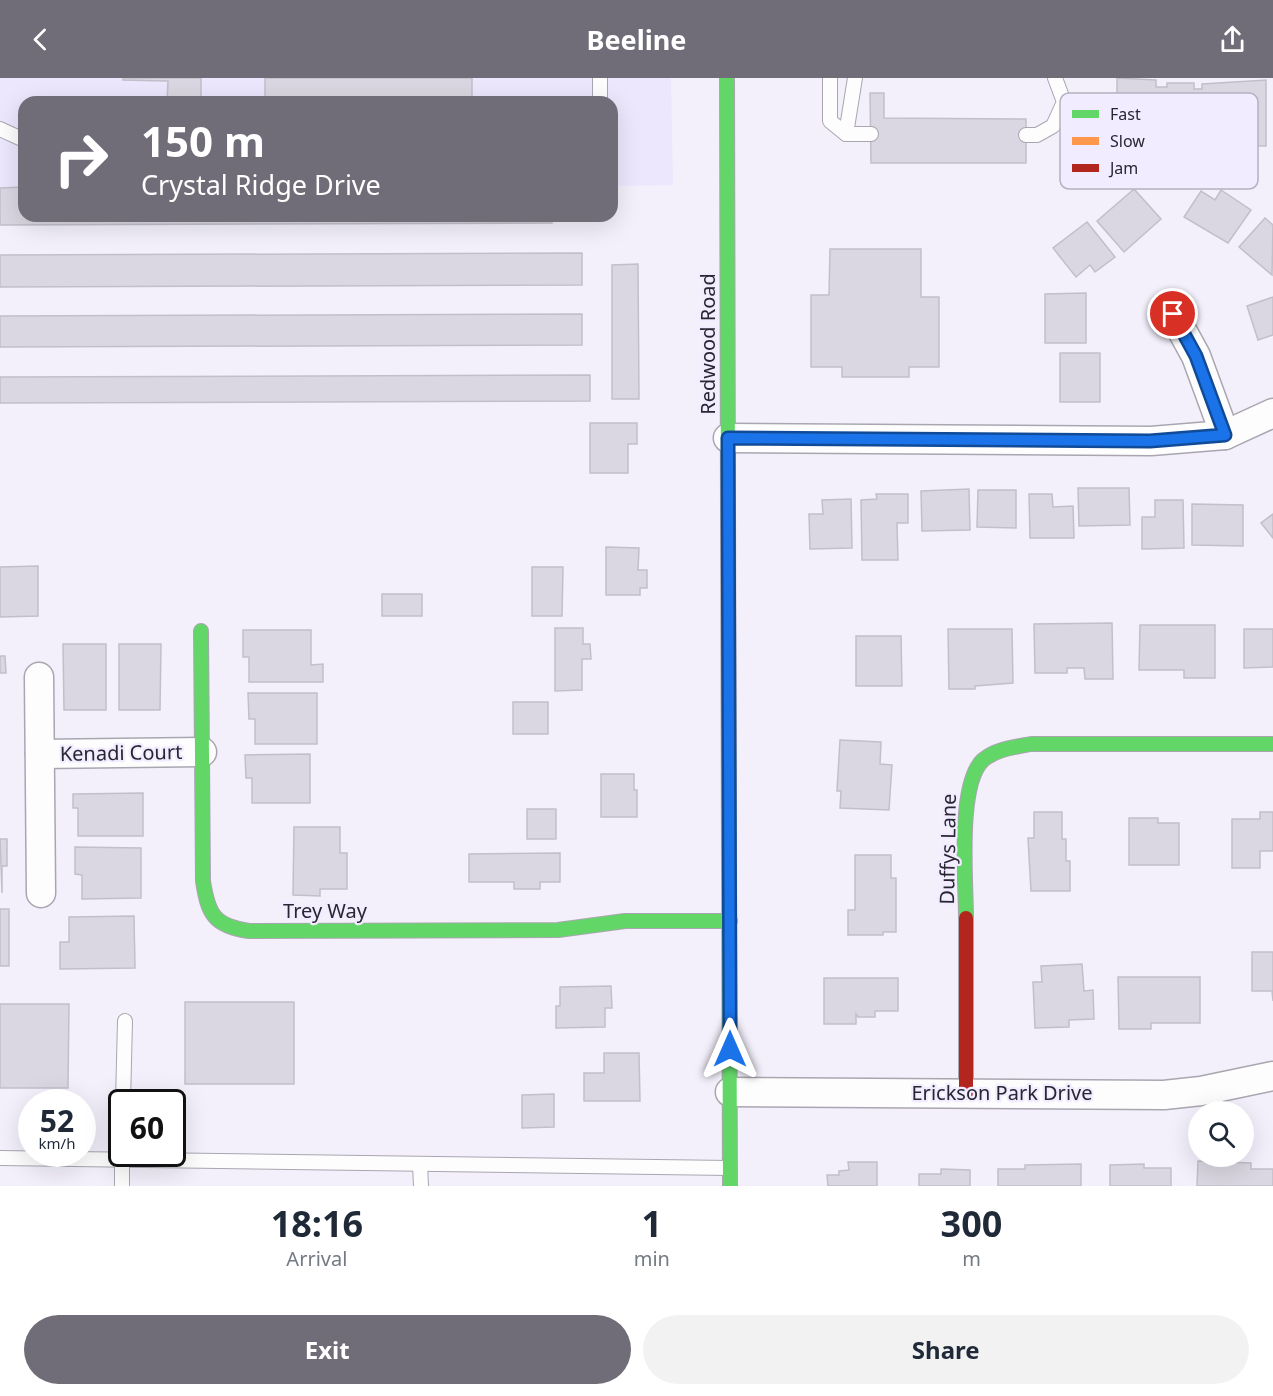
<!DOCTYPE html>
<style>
:root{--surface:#fff;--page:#f2f2f3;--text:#1f2937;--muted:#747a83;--accent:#706d78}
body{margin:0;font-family:"Noto Sans",sans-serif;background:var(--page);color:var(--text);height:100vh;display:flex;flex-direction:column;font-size:22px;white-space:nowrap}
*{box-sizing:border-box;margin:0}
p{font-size:20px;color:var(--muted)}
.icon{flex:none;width:33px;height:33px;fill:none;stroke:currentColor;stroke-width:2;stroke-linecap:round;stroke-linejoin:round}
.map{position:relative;height:1108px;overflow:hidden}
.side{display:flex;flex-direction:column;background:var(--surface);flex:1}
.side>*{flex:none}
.top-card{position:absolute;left:18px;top:18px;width:600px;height:126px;border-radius:18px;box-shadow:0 6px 24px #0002;background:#706d78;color:#fff;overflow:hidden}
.tools{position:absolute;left:1188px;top:1023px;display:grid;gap:12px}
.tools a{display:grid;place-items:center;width:66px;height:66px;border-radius:50%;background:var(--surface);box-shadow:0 6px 24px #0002;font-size:30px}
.speed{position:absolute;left:18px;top:1011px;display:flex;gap:12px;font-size:30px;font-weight:700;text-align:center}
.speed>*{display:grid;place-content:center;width:78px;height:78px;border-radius:50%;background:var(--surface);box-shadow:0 6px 24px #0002;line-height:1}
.speed small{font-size:15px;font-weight:400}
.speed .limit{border:3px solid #111;border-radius:9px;background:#fff;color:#111}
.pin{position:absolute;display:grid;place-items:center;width:51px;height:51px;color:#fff;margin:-26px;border:3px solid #fff;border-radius:50%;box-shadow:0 2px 6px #0007}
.me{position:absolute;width:66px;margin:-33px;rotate:0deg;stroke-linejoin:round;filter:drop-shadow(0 0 4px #0008)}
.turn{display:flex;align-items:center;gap:21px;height:126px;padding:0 24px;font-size:27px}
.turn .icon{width:78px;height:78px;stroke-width:2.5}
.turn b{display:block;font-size:42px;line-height:51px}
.eta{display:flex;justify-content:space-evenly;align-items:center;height:102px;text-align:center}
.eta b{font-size:36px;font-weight:700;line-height:42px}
.primary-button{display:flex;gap:12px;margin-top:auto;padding:12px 24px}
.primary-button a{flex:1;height:69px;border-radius:36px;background:var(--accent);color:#fff;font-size:24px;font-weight:700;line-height:69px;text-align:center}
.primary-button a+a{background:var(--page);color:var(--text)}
header{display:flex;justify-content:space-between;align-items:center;height:78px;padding:0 24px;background:var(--accent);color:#fff;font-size:27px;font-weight:700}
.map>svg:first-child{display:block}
</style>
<header><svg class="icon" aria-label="back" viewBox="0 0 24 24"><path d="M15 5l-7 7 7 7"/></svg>Beeline<svg class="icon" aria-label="share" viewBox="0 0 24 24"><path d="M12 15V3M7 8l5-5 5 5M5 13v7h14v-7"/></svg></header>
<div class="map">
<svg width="1273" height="1108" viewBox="0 0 1273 1108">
<rect width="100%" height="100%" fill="#f3f0fb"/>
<!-- built -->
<path fill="#ece7fc" d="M0,0h671l2,107 -61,1v-84h-588v91h-24z"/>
<!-- building -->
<g fill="#dad7e2" stroke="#c2bfca" stroke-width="1.5">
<path d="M123,0h78v24h-34l1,-21 -45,-1z"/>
<rect x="265" y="0" width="207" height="24"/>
<path d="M1117,0l39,2v7h11v-4h27v6h8v-5l64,-4v66l-58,-1v-6h-15v5h-18v-5h-14v5l-44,4z"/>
<path d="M870,15h14v25l142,1v44h-155z"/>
<path d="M24,109v29h528v7l-552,2v-37z"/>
<path d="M1134,111l27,30 -37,33 -27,-31z"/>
<path d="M1221,112l30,20 -23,33 -44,-26 17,-26 14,9z"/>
<rect x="552" y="138" width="57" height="2"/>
<path d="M1265,140l8,7 -1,50 -33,-28z"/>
<path d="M1087,144l28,35 -20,15 -5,-7 -14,12 -23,-29z"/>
<path d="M830,171h91v48h18v70h-30v10h-67v-10h-31v-72h18z"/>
<path d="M582,175v32l-582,2v-32z"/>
<path d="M638,186l1,135h-27v-134z"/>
<path d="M1086,215v50h-41v-49z"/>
<path d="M1273,219v38l-15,5 -11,-34z"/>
<path d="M582,236v31l-582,2v-31z"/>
<rect x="1060" y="275" width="40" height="49"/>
<path d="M590,297v26l-590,2v-26z"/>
<path d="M590,345h47v21h-9v29h-38z"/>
<path d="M1078,410h51l1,37 -51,1z"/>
<path d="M969,411l1,41 -48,1 -1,-40z"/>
<path d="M978,412h38v38l-39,-1z"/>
<path d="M876,416h32v29h-11l1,37h-36l-1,-60 16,-1z"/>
<path d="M1029,416h23l1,13 20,-1 1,32h-44z"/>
<path d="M851,421l1,49 -42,1 -1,-35h14l-1,-14z"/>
<path d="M1155,422h28l1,48 -42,1v-32h13z"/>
<path d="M1192,426l51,1v41l-51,-1z"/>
<path d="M1273,436v24l-12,-15z"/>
<path d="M606,469l33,1 -1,22h9v18h-7v7h-34z"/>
<path d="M38,488v50l-38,1v-50z"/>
<path d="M532,489h31l-1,49h-30z"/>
<rect x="382" y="516" width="40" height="22"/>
<path d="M1112,545l1,56h-28l-1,-11h-17v5h-32l-1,-49z"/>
<path d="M1140,547h75v53h-31v-8h-45z"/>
<path d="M555,550h28v16h7l1,15h-9v31l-27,1z"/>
<path d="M948,551h64l1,54 -38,3v3h-26z"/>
<path d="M1244,551h29v38l-29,1z"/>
<path d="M243,552h68v35l12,-1v18h-74v-25h-6z"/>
<path d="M856,558h45l1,50h-46z"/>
<path d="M63,566h43v66h-42z"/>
<path d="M119,566h42l-1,66h-41z"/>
<path d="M0,578h5l1,17h-6z"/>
<path d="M248,615h69v51h-62v-25h-6z"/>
<rect x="513" y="624" width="35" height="32"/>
<path d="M840,662l41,2 -1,22 12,1 -3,45 -49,-2 1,-17h-4z"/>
<path d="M310,676v49h-58v-25h-6l-1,-23z"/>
<path d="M601,696h33v16h3v27h-36z"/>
<path d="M143,715v43h-65v-28h-5v-14z"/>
<rect x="527" y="731" width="29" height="30"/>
<path d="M1034,734h28v27h4v22h4v30h-39l-3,-53h6z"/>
<path d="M1260,734h13v39h-13v17h-28v-49h28z"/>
<path d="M1129,740h29v5h21v42h-50z"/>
<path d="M294,749h46v26h7v36h-27v7l-27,-1z"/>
<path d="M0,761h7v27h-5v27z"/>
<path d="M75,769l66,1v50l-59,1v-24l-7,-1z"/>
<path d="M560,775v29h-20v7h-26v-7h-45v-28z"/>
<path d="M855,777h36v23h5v54h-13v3h-35v-25h7z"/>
<rect x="0" y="831" width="9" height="57"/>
<path d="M134,838l1,52 -75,1v-27h9v-25z"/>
<path d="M1252,874h21v49l-1,-10h-20z"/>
<path d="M1082,886l2,27 9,-1 1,29 -25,1v7l-34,1 -2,-46h9l-1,-16z"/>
<path d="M1118,899h82v46h-49v6h-32z"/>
<path d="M824,900h74v33h-23v6h-17l-2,-3v10h-32z"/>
<path d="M611,908l1,22h-7v19l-49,1v-22h4v-19z"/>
<rect x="185" y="924" width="109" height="82"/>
<path d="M0,926h69l-1,84h-68z"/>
<path d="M604,975h35l1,48h-56v-28h20z"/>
<path d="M554,1016v33l-32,1v-33z"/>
<path d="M1198,1083l53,2v6h22v17h-76z"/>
<path d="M848,1084h29v24h-49l-1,-11h12v-4l10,-1z"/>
<path d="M1081,1086v22h-83v-17h27v-4z"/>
<path d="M1144,1086v4h27v18h-61v-21z"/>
<path d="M941,1091l29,1v16h-51v-12h22z"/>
</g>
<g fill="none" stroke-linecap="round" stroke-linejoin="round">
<!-- lane casing -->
<g stroke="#a9a6b0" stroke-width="16">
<g id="lane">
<path d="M600,0v24"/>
<path d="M830,0v43l16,13h25"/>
<path d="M0,51l24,11"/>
<path d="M846,56l9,-56"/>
<path d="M1026,57h11l16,-9 11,-24 -9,-24"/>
<path d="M123,1024l2,-81"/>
<path d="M0,1080l730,10"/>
<path d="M420,1086l1,22"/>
<path d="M122,1108v-32"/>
</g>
</g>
<!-- street casing -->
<g stroke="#a9a6b0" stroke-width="31">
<g id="street">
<path d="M1173,236l23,42 29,79"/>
<path d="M728,360l423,3 74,-6 48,-22"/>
<path d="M39,599l2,216"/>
<path d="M40,676l162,-2"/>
<path d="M730,1014l434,3 37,-4 72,-15"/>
</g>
</g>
<!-- fast casing -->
<g stroke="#a9a6b0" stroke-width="16">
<g id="fast">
<path d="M727,0l1,431"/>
<path d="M201,553l2,250c5,33 11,45 46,50l309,-1 67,-9h105"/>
<path d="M729,785l1,323"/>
<path d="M966,840c0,-36 -9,-134 17,-158 13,-11 32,-13 48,-16h242"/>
</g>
</g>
<!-- slow casing -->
<g stroke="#a9a6b0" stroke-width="16">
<path id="slow" d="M728,431l1,354"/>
</g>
<!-- jam casing -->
<g stroke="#a9a6b0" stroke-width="16">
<path id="jam" d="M966,840v175"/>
</g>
<!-- lane -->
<use href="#lane" stroke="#fdfdfe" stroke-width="14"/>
<!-- street -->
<use href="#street" stroke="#fdfdfe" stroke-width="28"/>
<!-- fast -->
<use href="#fast" stroke="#63d668" stroke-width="14"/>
<!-- slow -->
<use href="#slow" stroke="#ff974d" stroke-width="14"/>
<!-- jam -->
<use href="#jam" stroke="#b3261e" stroke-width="14"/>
</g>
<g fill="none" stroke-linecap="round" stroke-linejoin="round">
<!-- route casing -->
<g stroke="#114b97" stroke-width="15">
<path id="route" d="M730,971l-2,-611 422,3 75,-6 -29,-79 -23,-42"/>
</g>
<!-- route -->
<use href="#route" stroke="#1a73e8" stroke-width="10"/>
</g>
<g text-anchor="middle" stroke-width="4.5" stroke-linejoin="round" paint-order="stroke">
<!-- street labels -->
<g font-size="20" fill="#292631" stroke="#f1ecff">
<text transform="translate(708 266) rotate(-90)" y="7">Redwood Road</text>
<text transform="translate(121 675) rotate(-1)" y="7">Kenadi Court</text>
<text transform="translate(948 771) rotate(-89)" y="7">Duffys Lane</text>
<text x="325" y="840">Trey Way</text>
<text x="1002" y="1022">Erickson Park Drive</text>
</g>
</g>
<!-- legend -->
<rect x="1060" y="15" width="198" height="96" rx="9" fill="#f1ecff" stroke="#b5b1c1" stroke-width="1.5"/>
<rect x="1072" y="32" width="27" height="8" fill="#63d668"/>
<rect x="1072" y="59" width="27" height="8" fill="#ff974d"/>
<rect x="1072" y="86" width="27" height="8" fill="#b3261e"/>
<g font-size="16" fill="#292631">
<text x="1110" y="42">Fast</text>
<text x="1110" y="69">Slow</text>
<text x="1110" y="96">Jam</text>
</g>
</svg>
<div class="tools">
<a><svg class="icon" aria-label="search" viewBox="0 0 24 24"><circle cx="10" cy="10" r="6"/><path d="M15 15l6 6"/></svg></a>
</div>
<div class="speed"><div>52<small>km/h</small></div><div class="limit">60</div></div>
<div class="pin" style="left:1173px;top:236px;background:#d93025"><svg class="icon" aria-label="arrive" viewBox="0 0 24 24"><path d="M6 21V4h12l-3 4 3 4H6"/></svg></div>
<svg class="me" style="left:730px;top:971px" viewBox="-20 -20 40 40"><path d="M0-17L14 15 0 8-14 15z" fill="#1a73e8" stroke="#fff" stroke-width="4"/></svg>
<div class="top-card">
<div class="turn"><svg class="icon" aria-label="right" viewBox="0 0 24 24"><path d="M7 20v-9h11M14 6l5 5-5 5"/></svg><div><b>150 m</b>Crystal Ridge Drive</div></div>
</div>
</div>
<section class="side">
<div class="eta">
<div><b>18:16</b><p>Arrival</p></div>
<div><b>1</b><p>min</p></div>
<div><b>300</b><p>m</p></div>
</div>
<div class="primary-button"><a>Exit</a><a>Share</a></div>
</section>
